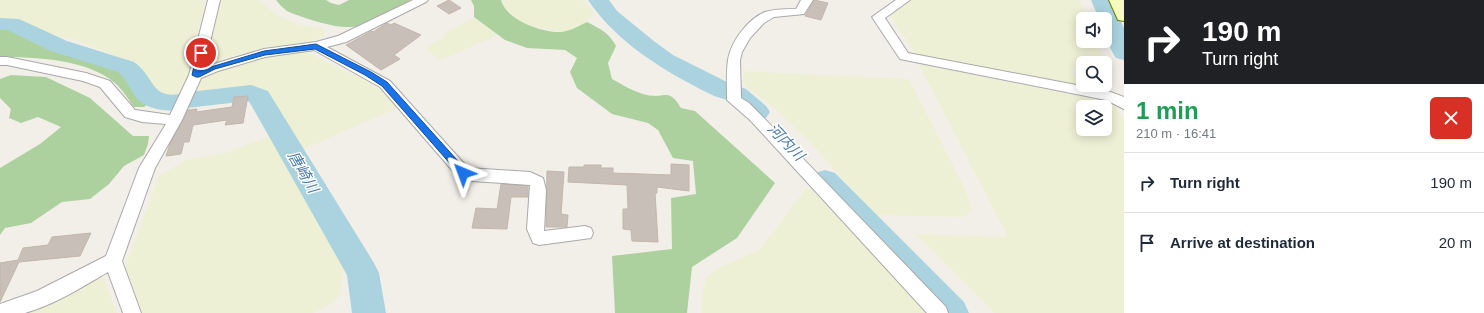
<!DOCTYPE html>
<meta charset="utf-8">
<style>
:root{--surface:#fff;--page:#f2f2f3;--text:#1f2937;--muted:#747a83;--line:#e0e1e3}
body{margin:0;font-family:Helvetica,"Noto Sans JP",sans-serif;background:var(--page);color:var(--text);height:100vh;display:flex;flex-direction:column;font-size:15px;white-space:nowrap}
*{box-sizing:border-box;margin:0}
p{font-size:13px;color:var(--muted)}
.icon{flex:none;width:22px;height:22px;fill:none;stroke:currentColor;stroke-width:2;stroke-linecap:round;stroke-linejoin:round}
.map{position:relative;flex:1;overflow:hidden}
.details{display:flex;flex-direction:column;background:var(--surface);width:360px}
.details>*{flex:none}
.top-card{background:#202124;color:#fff;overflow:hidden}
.tools{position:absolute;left:1076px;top:12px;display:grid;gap:8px}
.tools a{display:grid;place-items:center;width:36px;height:36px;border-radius:6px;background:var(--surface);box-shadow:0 2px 10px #0003;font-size:20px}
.pin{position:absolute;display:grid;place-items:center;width:34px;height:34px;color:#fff;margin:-17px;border:2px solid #fff;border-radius:50%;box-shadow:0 1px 4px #0007}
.me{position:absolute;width:44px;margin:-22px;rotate:316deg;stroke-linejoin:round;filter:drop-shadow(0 0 3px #0008)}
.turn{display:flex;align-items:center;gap:14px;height:84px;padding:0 12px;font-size:18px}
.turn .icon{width:52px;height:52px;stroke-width:2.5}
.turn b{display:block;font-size:28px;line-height:34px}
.round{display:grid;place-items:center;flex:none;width:42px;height:42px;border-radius:6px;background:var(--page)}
.head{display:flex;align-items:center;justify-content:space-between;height:68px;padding:0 12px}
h1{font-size:24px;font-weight:600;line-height:30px;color:#1e9e55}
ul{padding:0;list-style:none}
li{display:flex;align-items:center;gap:12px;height:60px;padding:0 12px;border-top:1px solid var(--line)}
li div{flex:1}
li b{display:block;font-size:15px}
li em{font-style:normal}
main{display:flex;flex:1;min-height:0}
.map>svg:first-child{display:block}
</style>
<main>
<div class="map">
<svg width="1124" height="313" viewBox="0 0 1124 313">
<rect width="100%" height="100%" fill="#f2efe9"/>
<!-- farmland -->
<g fill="#eef0d5" fill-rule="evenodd">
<path d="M0,0h198l7,1 -16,72 -8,22 -6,2 -20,-2 -6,-6 -8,-19 -6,-5 -15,-7 -50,-20h-6l-48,-16 -16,-2z"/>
<path d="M219,0h39l20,15 12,6 15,5 16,1 3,2v5l-2,3 -17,7 -45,5 -53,15 -2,-1 2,-14z"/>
<path d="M501,0h81l10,9 2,5 -7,8 -13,7 -13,3 -31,-6 -12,-6 -15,-13z"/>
<path d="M911,0h169l7,19h-4v22h13l8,21 -21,1v3l-11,3 6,17 -163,-33 -24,-36 1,-5z"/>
<path d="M474,17l23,17 -3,3 -53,23 -14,-10v-3l14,-8 4,-6z"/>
<path d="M308,52l30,16 27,11 13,9 19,20 -95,42 -35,-56 -8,-5 -67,8 11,-21 7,-4 44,-13z"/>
<path d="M918,63l196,40 10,19v191h-130l-78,-79 92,3zM1083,107h22v22h-22z"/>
<path d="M743,71l166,8 56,110 7,22 -8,6 -89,-2 -68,-76 -39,-36 -23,-17z"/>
<path d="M270,136l74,130 -5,31 -10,8 -15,8h-173l-15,-44 2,-10 31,-83 26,-16 40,-7z"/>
<path d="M806,188l6,2 116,123h-227v-12l5,-23 9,-8 45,-21 9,-11z"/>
<path d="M103,277l14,36h-92l41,-16z"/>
</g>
<!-- forest -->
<g fill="#add19e">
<path d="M276,0h50l5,3 8,2 10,-5h61c-12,10 -37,22 -52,26 -17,5 -55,-8 -71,-15 -4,-3 -8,-7 -11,-11z"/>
<path d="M471,0h30c5,20 41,33 60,32 9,-1 18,-6 26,-10 14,7 22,11 29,24l-8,17 4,16c11,6 22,13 35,16 19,4 21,-8 34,13l14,3 80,72 -38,55 -45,29 -5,46h-72l-3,-57 60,-7 -1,-51 25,-4 -3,-33 -20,-3 -15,-28 -10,-7 -36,-9 -35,-26 -7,-16 7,-14 -12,-8 -38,-2 -22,-8 -31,-23v-11z"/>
<path d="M0,26l10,1 45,20 65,21 9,8 19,25v3l-4,3h-10c-6,-8 -12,-18 -19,-24 -28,-24 -80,-26 -115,-26z"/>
<path d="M11,75l35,2 44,21 43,38h16l-1,8 -4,11 -20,11 -15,18 -19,15 -28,3 -31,21 -26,5 -5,7v-67l40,-24 21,-17 -23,-10 -17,6 -12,-5 2,-9 -11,-11v-19z"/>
</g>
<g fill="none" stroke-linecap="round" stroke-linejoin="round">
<!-- river -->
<g fill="#aad3df" fill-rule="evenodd">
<path d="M588,0h21l8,11 38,31 18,13 56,28 17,6 20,17 4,6 -4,6c-23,7 -22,-9 -39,-18 -5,-2 -11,-3 -17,-6 -46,-23 -93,-51 -122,-94z"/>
<path d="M1091,0h20l13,28v32l-8,-2c-8,-12 -11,-24 -11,-39h-6z"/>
<path d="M0,18l19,1 48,22 67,21c23,16 15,41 55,30l62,-7 17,6 106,172 5,10 7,40h-34l-5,-38 -97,-172 -2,-2 -61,7c-15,5 -40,3 -50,-10 -7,-8 -11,-20 -19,-26l-67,-21 -44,-21h-7z"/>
<path d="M825,170l10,3 129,129 5,11h-39l-115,-124 -4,-8 4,-8z"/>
</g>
</g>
<!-- building -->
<g fill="#c7bfb8" stroke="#c4b6ab">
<path d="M449,0l12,8 -12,6 -12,-8z"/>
<path d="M814,0l14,3 -7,17 -16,-4z"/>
<path d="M387,23l4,2 3,-2 27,12 -27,20 6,4 -19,11 -35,-25 26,-14 1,1z"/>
<path d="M248,96l-5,27 -18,2 2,-5 -34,5 -4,17h-5l-3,12 -15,2 4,-12 18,-34 9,-1 -1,3 36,-5 2,-10z"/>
<path d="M671,164l18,1v26l-32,-4v6h-2l3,49 -26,-1 -1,-11 -8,-1v-20h5l-1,-24 -59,-3 1,-15h15v-2h17v3h12v5l58,2z"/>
<path d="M547,171l17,1 -3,42 7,1 -1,12h-21z"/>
<path d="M501,184l27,2v11h-17l-4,32 -35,-1 4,-20 21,1z"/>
<path d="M91,233l-11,23 -61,6 -19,40v-39l18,-3 5,-12 25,-3 4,-8z"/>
</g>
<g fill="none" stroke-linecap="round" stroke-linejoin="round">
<!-- street casing -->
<g stroke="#a9a9a9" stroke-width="2">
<g id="street">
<path d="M208,0h12l-16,67 60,-18 52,-7 22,-6 75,-36h15l-2,2 -80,40 -19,5 63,34 78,87 62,4 13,6 3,12 -2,41 41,-5 6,2 2,5 -2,5 -52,7 -6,-2 -6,-14 3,-44 -58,-4 -14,-4 -78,-90 -66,-37 -49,7 -47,14 -17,7 -19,42 -27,48 -33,93 19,52h-18l-15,-41c-26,15 -54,33 -83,41 -8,0 -17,0 -25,0v-9l37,-13 69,-35 33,-88 27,-44 -24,-2 -17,-5 -25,-30 -17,-6 -76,-16h-7v-8h7l79,16 24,8 25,29 35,5 19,-40z"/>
<path d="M801,0h12l-9,14 -30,3 -10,6 -14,15 -8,14 -2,8 1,38 8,5 11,11 186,193 2,6h-21l-177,-193 -23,-20c0,-13 -1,-27 1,-40 3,-19 20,-41 37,-48 10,-3 21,-3 31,-3z"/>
<path d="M896,0h14l-25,18 23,35 200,38 16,6v12l-18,-9 -206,-41 -28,-42z"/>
</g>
</g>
<!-- secondary casing -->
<g stroke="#707d05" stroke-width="2">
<path id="secondary" d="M1109,0h15v21l-6,-1z"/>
</g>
<!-- street -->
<use href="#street" fill="#fff" fill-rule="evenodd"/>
<!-- secondary -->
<use href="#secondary" fill="#f7fabf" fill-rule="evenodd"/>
</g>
<!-- route -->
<path fill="#1a73e8" stroke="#114b97" d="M316,44l55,28 16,10 79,88 2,3 -2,2h-6l-78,-89 -17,-11 -50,-26 -50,6 -50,14 -16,8h-3l-4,-2 5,-22 4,-2 4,2 -4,17 63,-19z"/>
<g text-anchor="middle" stroke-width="3" stroke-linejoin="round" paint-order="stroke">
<!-- water labels -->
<g font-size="15" font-style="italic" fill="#4a7aab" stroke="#fff">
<text transform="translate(786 142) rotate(46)" y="5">河内川</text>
<text transform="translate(303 172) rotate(60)" y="5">唐崎川</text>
</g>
</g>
</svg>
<div class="tools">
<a><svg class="icon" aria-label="sound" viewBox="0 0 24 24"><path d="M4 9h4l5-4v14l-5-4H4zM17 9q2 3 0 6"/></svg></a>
<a><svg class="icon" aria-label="search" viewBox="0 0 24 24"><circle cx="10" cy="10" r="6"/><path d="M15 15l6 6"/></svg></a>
<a><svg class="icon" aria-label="layers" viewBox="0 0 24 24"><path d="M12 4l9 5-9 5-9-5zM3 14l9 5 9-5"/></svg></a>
</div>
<div class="pin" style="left:201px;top:53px;background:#d93025"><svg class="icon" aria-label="arrive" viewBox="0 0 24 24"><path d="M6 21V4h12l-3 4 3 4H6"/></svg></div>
<svg class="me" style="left:463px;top:173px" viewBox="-20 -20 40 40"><path d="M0-17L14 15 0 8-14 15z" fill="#1a73e8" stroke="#fff" stroke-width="4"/></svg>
</div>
<section class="details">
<div class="top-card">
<div class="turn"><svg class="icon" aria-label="right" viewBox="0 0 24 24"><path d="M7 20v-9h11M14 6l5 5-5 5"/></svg><div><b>190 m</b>Turn right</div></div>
</div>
<div class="head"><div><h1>1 min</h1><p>210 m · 16:41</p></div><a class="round" style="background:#d93025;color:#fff"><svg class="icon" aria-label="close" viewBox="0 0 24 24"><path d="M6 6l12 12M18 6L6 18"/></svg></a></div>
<ul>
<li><svg class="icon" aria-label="right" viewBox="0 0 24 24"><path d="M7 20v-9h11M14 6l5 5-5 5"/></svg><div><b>Turn right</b></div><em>190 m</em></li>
<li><svg class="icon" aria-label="arrive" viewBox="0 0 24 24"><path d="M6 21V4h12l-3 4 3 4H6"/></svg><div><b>Arrive at destination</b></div><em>20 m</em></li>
</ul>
</section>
</main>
